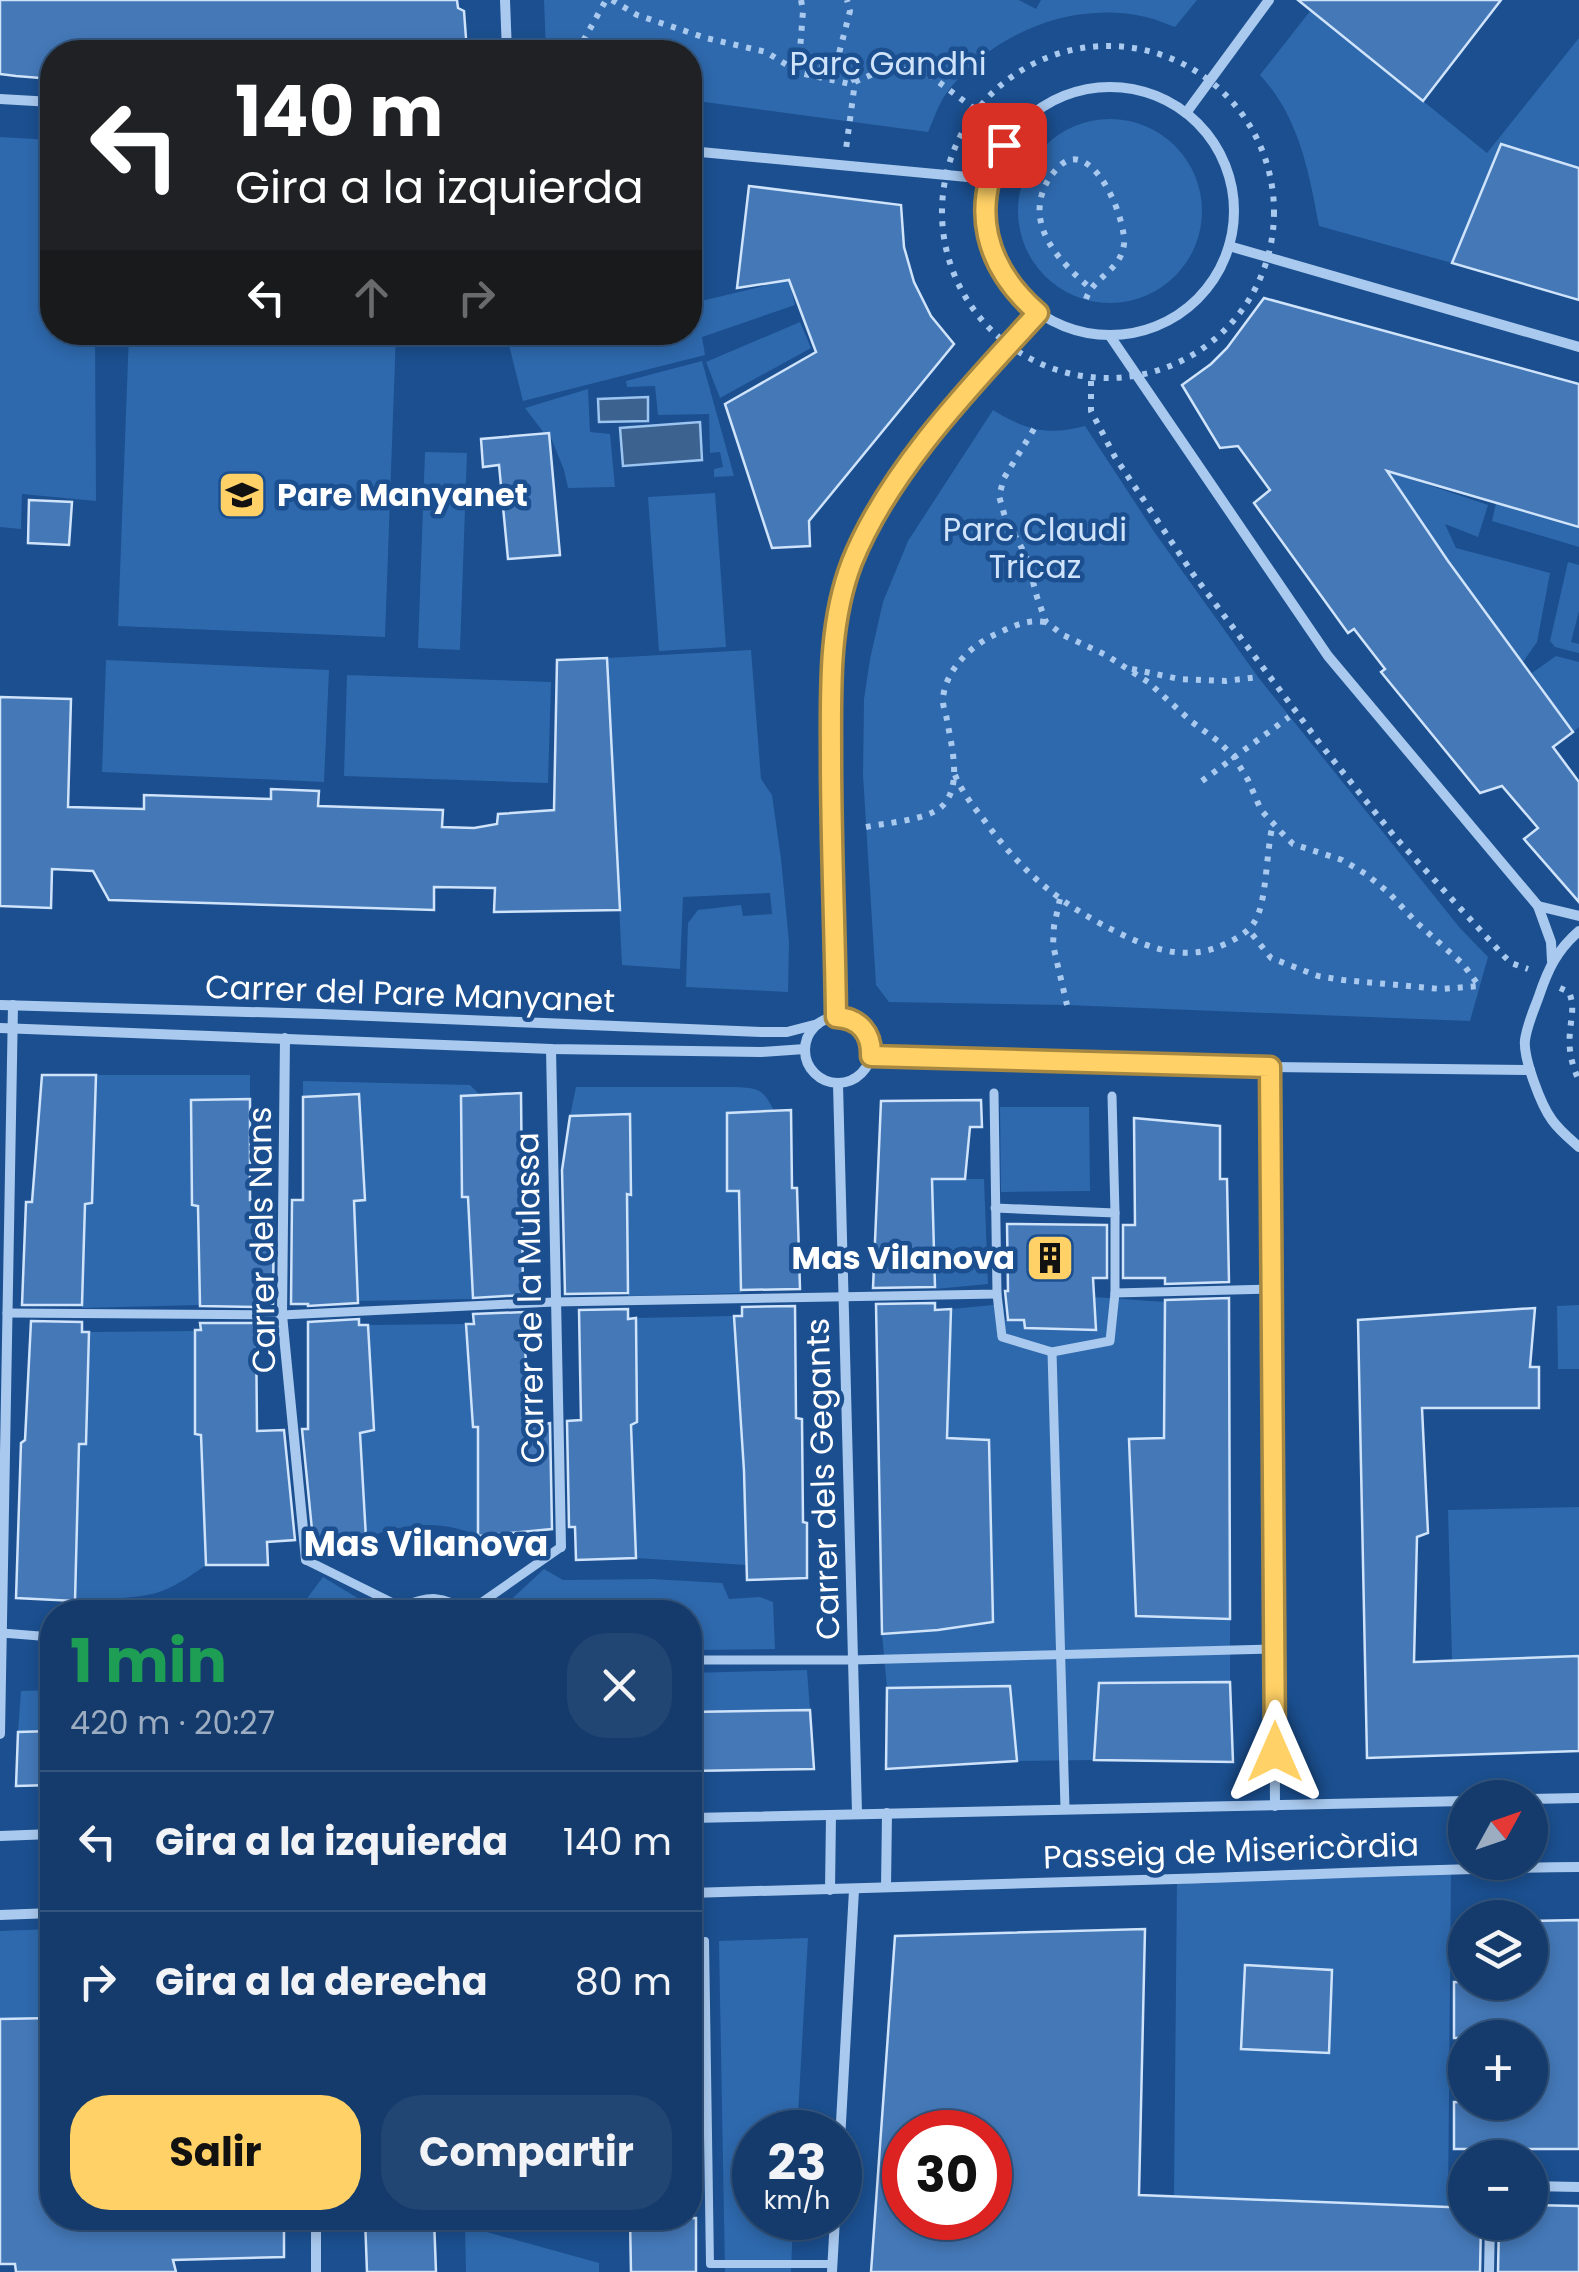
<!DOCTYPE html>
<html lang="es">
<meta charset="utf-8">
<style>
:root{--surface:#143b6b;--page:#214673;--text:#f1f3f6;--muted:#9dadc1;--line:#33557e;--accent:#ffd166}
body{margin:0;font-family:Poppins,sans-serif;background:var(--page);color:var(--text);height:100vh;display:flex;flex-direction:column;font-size:38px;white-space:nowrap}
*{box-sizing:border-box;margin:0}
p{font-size:32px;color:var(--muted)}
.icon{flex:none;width:55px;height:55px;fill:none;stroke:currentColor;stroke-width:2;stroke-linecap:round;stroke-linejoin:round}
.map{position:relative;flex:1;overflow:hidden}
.side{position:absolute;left:40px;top:1600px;width:662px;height:630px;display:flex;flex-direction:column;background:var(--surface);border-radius:40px;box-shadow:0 5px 15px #0003,0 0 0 2px var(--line)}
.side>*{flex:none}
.top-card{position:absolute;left:40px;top:40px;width:662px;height:305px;border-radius:40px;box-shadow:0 5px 15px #0003,0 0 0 2px var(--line);background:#202124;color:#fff;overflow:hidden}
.needle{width:65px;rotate:50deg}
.tools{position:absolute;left:1448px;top:1780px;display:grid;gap:20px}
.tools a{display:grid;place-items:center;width:100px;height:100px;border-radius:50%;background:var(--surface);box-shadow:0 5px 15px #0003,0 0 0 2px var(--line);font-size:50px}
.speed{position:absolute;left:732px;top:2110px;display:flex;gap:20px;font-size:50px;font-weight:700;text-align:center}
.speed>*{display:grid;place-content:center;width:130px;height:130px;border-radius:50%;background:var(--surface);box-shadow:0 5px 15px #0003,0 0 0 2px var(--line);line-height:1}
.speed small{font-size:25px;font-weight:400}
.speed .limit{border:15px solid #d22;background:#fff;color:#111}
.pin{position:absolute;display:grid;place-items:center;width:85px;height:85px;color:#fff;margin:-42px;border-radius:20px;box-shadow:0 5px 15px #0006}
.me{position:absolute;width:110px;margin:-55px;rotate:0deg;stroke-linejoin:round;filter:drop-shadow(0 0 8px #0008)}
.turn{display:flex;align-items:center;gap:35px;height:210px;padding:0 30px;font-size:45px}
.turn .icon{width:130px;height:130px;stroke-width:2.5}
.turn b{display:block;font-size:70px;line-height:85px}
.lanes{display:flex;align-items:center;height:95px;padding:0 30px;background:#0003;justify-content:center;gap:50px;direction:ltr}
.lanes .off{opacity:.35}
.round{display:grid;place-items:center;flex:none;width:105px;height:105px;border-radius:40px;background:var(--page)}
.headline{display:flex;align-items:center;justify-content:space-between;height:170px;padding:0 30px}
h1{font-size:60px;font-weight:700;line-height:75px;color:#1e9e55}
.button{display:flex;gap:20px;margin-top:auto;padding:20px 30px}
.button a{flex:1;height:115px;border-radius:40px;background:var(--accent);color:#111;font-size:40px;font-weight:700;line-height:115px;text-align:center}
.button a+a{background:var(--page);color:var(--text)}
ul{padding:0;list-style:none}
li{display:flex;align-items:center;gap:30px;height:140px;padding:0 30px;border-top:2px solid var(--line)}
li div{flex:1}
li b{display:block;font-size:38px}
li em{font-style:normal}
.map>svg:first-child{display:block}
</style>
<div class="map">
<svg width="1579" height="2272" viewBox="0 0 1579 2272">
<rect width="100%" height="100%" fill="#1b4f8f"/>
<!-- green -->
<g fill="#2e69ad">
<path d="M544,0h475l17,9 5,-9h156l-22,27c-9,-3 -19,-8 -29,-10 -73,-17 -153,16 -198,74 -9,11 -14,28 -20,41l-238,-32v-48h-144z"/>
<path d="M1311,10l176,143 92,-115v130l-78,-24 -49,119 -133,-37c-10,-54 -20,-109 -59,-151z"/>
<circle cx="1110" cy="211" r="92"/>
<path d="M0,137l52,3v192l43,1 1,168 -74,-7 -1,35 -21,-2z"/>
<path d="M789,280l6,25 -93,32 3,18 -182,46 -17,-68 184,-1v-37l3,8z"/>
<path d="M800,322l11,26 -91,50 -14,-36z"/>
<path d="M129,333h267l-11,304 -267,-11z"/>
<path d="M702,361l32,115 -20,1v-8l9,-2 -3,-15 -10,1 -1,-39 -51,1 -3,-29 -28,1 -1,-6z"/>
<path d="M588,389l2,43 20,2 5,53 -47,1 -4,-18 -15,-37h-5l-19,-25z"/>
<path d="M993,410c32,20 56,26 92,16l70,107 103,144 202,251 28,29 -18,64 -403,-16 -178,-3 -13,-17 -13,-210 1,-76 6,-40 13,-57 25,-61z"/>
<path d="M425,452l42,1 -7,197 -42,-2z"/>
<path d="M1387,471l101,34 -10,32 -33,-13 11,24 94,25 -13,69 -14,20 -75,-101z"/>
<path d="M715,493l11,154 -67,4 -11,-154z"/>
<path d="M1496,503l83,24v20l-87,-26z"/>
<path d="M1568,562l11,3v46l-8,31 8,2v9l-24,-6 -5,-6z"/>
<path d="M751,650l10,129 11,16 9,64 8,83 -1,50 -102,-5 2,-64 10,-13 43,-5 2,11 29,-2 -2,-21 -87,4 -3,72 -58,-4 -15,-307z"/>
<path d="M1556,656l23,6v65l-6,5 -41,-59z"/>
<path d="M106,660l223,10 -5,112 -222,-10z"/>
<path d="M347,675l204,7 -3,101 -204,-7z"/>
<path d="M96,1075h154v24l-59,2 1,103 6,2 2,99 -118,3 3,-104 7,-2z"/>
<path d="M303,1081l167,4 9,9 -18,2 1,100 6,1 5,102 -115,2 -4,-100 11,-1 -6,-105 -56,2z"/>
<path d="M576,1087h157c25,1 30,1 41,24l-47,3v76l12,1 2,102 -113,3 -1,-102h4l-1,-80 -60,2z"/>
<path d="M1000,1107h89l1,84 -89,1z"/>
<path d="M932,1179h52l4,105 -53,5z"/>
<path d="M1094,1297l71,5 -1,136 -35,2 7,175 94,4v63l-130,1 -6,77 -77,1 -7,-75 -123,2 -5,-54 56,-4 55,-8 -4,-182 -42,-2 5,-129 51,-5 2,16h19l1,9 70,1z"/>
<path d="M1579,1305v64h-21l-1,-63z"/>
<path d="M734,1316l10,155 2,94 -110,-7 -5,-133 5,-107z"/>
<path d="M466,1324l7,103h5v109c-35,-17 -76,-13 -112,2l-6,-105 8,-108z"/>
<path d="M195,1331v103l6,1 5,130c-16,11 -32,23 -50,28 -26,7 -55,5 -81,8l4,-157 7,-1 3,-111z"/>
<path d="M1579,1507v149l-127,4 -4,-150z"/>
<path d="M544,1569l19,11 89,-1 70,4 7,16 31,-2 13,5 2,47 -85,1v-38h-188v-4z"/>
<path d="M323,1577l41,25 -3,10h-58l5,-15z"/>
<path d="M807,1670l3,40 -120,2v-39z"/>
<path d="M52,1690v41l-34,1 3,-41z"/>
<path d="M1451,1868l-3,339 -274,-11 3,-317z"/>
<path d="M52,1929v89l-52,1v-88z"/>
<path d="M808,1938l-11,194h-42v86h38l-2,54h-66l-6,-331z"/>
<path d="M465,2226l134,37v9h-133z"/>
</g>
<!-- water -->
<g fill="#3c6290" stroke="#9cc4f0" stroke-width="2.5">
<path d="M648,397v24l-49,1 -1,-23z"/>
<path d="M700,422l2,38 -79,6 -3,-38z"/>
</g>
<!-- building -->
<g fill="#4478b7" stroke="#cfe3fa" stroke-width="2.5" fill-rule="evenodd">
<path d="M0,0h457l1,8 6,3 3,41h-415v27l-36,-3 -16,-2z"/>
<path d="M1298,0h203l-78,101z"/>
<path d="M1501,144l78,24v132l-127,-37z"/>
<path d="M749,186l152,19 3,42 10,35 17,34 23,28 -145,177 1,25 -38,2 -47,-144 91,-52 -27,-72 -52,8z"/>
<path d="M1264,298l315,86v143l-192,-56 61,90 125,171 -20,15 26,35v120l-55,-63 14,-11 -36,-42 -22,7 -99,-121 4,-3 -31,-40 -6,4 -94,-130 16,-13 -32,-44 -18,2 -38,-63 29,-21 16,-16z"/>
<path d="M549,433l11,122 -52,4 -9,-94 -16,2 -2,-28z"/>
<path d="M29,500l43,2 -3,43 -41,-2z"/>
<path d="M607,658l13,252 -126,2 1,-24 -61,-1v23l-325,-10 -16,-29 -41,-2 -1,39 -51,-2v-209l71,2 -3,108 76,2v-14l127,4v-10l48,2 -1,15 125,4 -1,17 32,1 23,-4 1,-10 56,-4 3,-150z"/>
<path d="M42,1075h54l-4,128 -7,1 -3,101h-60l4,-103h6z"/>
<path d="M521,1093l2,202 -50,3 -5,-101h-6l-1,-101z"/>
<path d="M359,1094l6,106 -11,1 4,102 -50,3v-2h-17l1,-104h11v-103z"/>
<path d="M250,1099v101h24l-1,104h-17v3l-56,-1 -2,-100 -6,-1 -1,-105z"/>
<path d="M981,1100l1,27h-12l-5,52h-33l3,108 -62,1 8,-187z"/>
<path d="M791,1110l1,78h5l3,101 -59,1 -2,-99h-12v-78z"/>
<path d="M630,1114l1,81 -4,-1 1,99 -63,1 -3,-124 8,-54z"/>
<path d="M1134,1118l86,8v53h7l2,103 -64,2v-6h-42v-53h12z"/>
<path d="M1007,1224l100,1v53h-14l3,52 -71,-2 -1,-8h-16l-3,-29h3z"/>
<path d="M1229,1298l1,321 -94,-3 -7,-177 35,-1 1,-138z"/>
<path d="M935,1303v7l16,-1 -4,129 42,2 4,182 -55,8 -56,4 -6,-330z"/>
<path d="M795,1306l1,112 6,1 1,103 4,1v55l-60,2 -3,-109 -10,-155h8v-9z"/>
<path d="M1535,1308l-5,59h9v41h-117l6,125 -11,4 -3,125 165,-6v95l-212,7 -9,-438z"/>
<path d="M628,1309v10l8,-1 1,104 -6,3 5,133 -60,2 -1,-33h-6l-2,-106 14,-1 -2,-110z"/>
<path d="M524,1312l4,113 22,-2 2,106 -74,7v-109h-5l-7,-103h8l-1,-10z"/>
<path d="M359,1319v6h9l6,105 -14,3 6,105 -53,2 -11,-111h6v-107z"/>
<path d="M31,1321l51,1v10h7l-3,112h-7l-4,157 -59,-3 5,-155 4,-3z"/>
<path d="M200,1323h56l1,108 27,-1 11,110 -28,2 1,23h-62l-5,-130 -6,-1v-104h6z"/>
<path d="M1230,1682l3,80 -139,-2 5,-77z"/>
<path d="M1010,1686l7,75 -131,8 1,-81z"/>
<path d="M810,1710l4,59 -124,2v-59z"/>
<path d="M52,1731v54l-36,1 2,-54z"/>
<path d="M1579,1920v229h-125v-47h76v-64h-76v-56h76v-61z"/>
<path d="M1145,1929l-6,266 309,12 17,-2v17h16l-1,50h-609l24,-336zM905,2132h85v86h-85z"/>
<path d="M1245,1965l87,5 -3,83 -88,-4z"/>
<path d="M52,2018v200h232v39l-111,3 3,12h-160l-1,-8h-15v-245z"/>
<path d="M1530,2205l49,1v66h-81l1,-50h31z"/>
<path d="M365,2218h69l2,54h-69z"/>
<path d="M630,2218h66v54h-65z"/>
</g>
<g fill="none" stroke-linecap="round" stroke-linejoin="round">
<!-- path -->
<g stroke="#a9c9ee" stroke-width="6" stroke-dasharray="5 8" stroke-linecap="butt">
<path d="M612,0l25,15 69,23 60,14 34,21 50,11 39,-17 39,7 48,36"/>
<path d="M801,0l2,11 -3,39 11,16 25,-1 14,7 5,10 -9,67"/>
<circle cx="1108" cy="212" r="166"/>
<path d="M577,52l29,-52"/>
<path d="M836,65l14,-54 -3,-11"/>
<path d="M1086,299c7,-22 35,-28 38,-55 2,-23 -25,-92 -55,-84 -9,3 -17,14 -22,22 -23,43 12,79 42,105"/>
<path d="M1091,381v30l24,46 78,117 128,171 74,92 109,119 7,7 17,6"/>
<path d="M1034,429l-30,49 -5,18 6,21 21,39 11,41 9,25 17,13 43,20 42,27 44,40 26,19 16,16 14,23 13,30 20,22 12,12 49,16 24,14 23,19 27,29 47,42 16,22 -38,3 -98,-9 -25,-4 -47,-18 -23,-29"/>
<path d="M1132,669l47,10 47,2 32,-4"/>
<path d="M955,775c7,17 18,31 29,45 40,55 78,86 139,115 34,16 66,26 102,9 11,-5 24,-12 30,-23 12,-19 11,-71 18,-97"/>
<path d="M1202,781l87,-64"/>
<path d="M866,827c20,-4 59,-7 74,-19 24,-19 11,-64 7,-88 -1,-7 -5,-15 -4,-22 3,-29 28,-52 51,-63 17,-8 32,-16 51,-13"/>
<path d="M1060,899l-6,27 -1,19 14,60"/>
<path d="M1560,988l9,4c6,15 2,25 1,40 -2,18 2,33 9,49"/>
</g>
<!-- service -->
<path stroke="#a9c9ee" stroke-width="8" d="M705,1941l5,323h123"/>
<!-- pedestrian -->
<g stroke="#a9c9ee" stroke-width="9">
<path d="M1112,1096l3,117"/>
<path d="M995,1208l120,5v80l158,-4"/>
<path d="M997,1294l5,43 50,15 58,-11 5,-48"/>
<path d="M7,1313l275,2 272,-13 443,-8 -3,-201"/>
<path d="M1052,1352l13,456"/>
<path d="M306,1560l95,47"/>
<path d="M400,1610l1,-3c28,-12 42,-12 67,5"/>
<path d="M468,1612l93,-65"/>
<path d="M2,1633l50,4"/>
<path d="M690,1660h163l421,-11"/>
</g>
<!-- minor -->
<g stroke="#a9c9ee" stroke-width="10">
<path d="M505,0l2,52"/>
<circle cx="1110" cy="211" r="124"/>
<path d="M0,99l52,3"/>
<path d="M1186,113l83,-113"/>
<path d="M690,151l299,28"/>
<path d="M1229,246l350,101"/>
<path d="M1110,336l218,320 210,250 13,36 1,19"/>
<path d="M1538,906l41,10"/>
<path d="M1579,931c-22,19 -31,38 -40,65 -5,14 -12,29 -14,44 -2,18 16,65 27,80 7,10 18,19 27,27"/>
<path d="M0,1005l322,9 439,18h26l31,-8"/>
<circle cx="838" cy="1050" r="33"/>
<path d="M836,1017c-1,-84 -4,-168 -5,-252 0,-67 -4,-139 21,-203 37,-92 120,-177 186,-249"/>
<path d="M0,1028l551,21 210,3 44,-3"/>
<path d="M285,1038l-3,277 24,245"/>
<path d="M551,1049l10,498"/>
<path d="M871,1055l400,12 259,3"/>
<path d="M1271,1067l4,739"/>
<path d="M838,1084l19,729"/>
<path d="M0,1734l13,-729"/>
<path d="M1530,1799l49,-1"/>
<path d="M690,1818l775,-17"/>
<path d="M0,1836l52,-2"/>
<path d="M886,1887l1,-74"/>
<path d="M830,1890l1,-75"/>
<path d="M690,1893c162,-5 324,-9 486,-14 135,-4 269,-11 403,-12"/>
<path d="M0,1915l52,-2"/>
<path d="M840,2140l14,-250"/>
<path d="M1530,2186l49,1"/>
<path d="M316,2272v-54"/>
<path d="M832,2272l3,-54"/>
<path d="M1489,2272l1,-50"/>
</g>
</g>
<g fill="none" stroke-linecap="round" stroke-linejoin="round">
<!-- route casing -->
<g stroke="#a68842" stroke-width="25">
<path id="route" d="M1004,145c-35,63 -19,122 34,168 -66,72 -149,157 -186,249 -24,62 -21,130 -21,196 0,86 4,172 5,259 23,1 36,16 35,39l399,11 5,685"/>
</g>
<!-- route -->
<use href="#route" stroke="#ffd166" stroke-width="18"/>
</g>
<!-- icons -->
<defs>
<g id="school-square" transform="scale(2.5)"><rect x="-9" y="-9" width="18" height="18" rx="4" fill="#ffd166" stroke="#1b4f8f"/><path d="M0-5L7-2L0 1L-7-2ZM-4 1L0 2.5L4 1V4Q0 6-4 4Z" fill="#111"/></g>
<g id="building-square" transform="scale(2.5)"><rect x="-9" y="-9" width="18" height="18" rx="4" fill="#ffd166" stroke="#1b4f8f"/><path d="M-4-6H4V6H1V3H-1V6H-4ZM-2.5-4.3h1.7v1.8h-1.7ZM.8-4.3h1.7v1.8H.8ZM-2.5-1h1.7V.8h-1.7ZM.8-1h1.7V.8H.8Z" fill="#111"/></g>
</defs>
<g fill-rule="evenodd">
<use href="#school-square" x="242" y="495"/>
<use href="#building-square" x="1050" y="1258"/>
</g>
<g text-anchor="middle" stroke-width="9" stroke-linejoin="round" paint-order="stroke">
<!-- park labels -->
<g font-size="32" fill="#cfe3fa" stroke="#1b4f8f">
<text x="888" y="75">Parc Gandhi</text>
<text x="1035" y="541">Parc Claudi<tspan x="1035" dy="37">Tricaz</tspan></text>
</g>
<!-- poi labels -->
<g font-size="32" font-weight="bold" fill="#fff" stroke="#1b4f8f" text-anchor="start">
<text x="277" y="506">Pare Manyanet</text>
<text x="1015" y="1269" text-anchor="end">Mas Vilanova</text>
</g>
<!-- street labels -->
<g font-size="32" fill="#fff" stroke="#1b4f8f">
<text transform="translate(410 994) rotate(2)" y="11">Carrer del Pare Manyanet</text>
<text transform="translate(262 1240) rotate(-91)" y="11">Carrer dels Nans</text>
<text transform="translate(530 1298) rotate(-91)" y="11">Carrer de la Mulassa</text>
<text transform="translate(823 1479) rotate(-92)" y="11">Carrer dels Gegants</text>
<text transform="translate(1231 1851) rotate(-2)" y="11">Passeig de Misericòrdia</text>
</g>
<!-- neighbourhood labels -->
<g font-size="35" font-weight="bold" fill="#fff" stroke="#1b4f8f">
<text x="426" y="1556">Mas Vilanova</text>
</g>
</g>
</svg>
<div class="tools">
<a><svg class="needle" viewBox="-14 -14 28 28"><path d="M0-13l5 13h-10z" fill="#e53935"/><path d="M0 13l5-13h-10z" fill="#9dadc1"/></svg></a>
<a><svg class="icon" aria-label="layers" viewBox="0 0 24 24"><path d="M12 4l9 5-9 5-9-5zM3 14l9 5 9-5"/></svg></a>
<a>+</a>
<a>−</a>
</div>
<div class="speed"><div>23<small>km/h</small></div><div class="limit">30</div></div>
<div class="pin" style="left:1004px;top:145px;background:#d93025"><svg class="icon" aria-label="arrive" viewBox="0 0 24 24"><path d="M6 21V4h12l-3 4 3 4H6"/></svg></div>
<svg class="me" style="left:1275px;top:1752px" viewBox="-20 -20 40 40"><path d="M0-17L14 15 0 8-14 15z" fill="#ffd166" stroke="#fff" stroke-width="4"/></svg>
<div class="top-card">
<div class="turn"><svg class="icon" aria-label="left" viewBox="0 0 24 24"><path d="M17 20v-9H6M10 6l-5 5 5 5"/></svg><div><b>140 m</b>Gira a la izquierda</div></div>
<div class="lanes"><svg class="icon" aria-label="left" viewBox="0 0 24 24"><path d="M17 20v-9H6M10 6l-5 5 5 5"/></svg><svg class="icon off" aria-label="ahead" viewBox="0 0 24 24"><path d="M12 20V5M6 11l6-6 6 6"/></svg><svg class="icon off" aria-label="right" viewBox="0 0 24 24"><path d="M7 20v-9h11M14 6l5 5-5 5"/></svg></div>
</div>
<section class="side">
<div class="headline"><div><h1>1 min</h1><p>420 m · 20:27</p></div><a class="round"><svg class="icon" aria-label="close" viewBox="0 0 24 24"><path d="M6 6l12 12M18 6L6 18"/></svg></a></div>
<ul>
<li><svg class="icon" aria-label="left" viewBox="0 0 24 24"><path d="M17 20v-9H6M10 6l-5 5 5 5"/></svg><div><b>Gira a la izquierda</b></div><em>140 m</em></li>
<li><svg class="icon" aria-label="right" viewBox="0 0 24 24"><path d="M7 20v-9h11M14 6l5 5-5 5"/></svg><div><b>Gira a la derecha</b></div><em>80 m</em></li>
</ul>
<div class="button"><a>Salir</a><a>Compartir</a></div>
</section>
</div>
